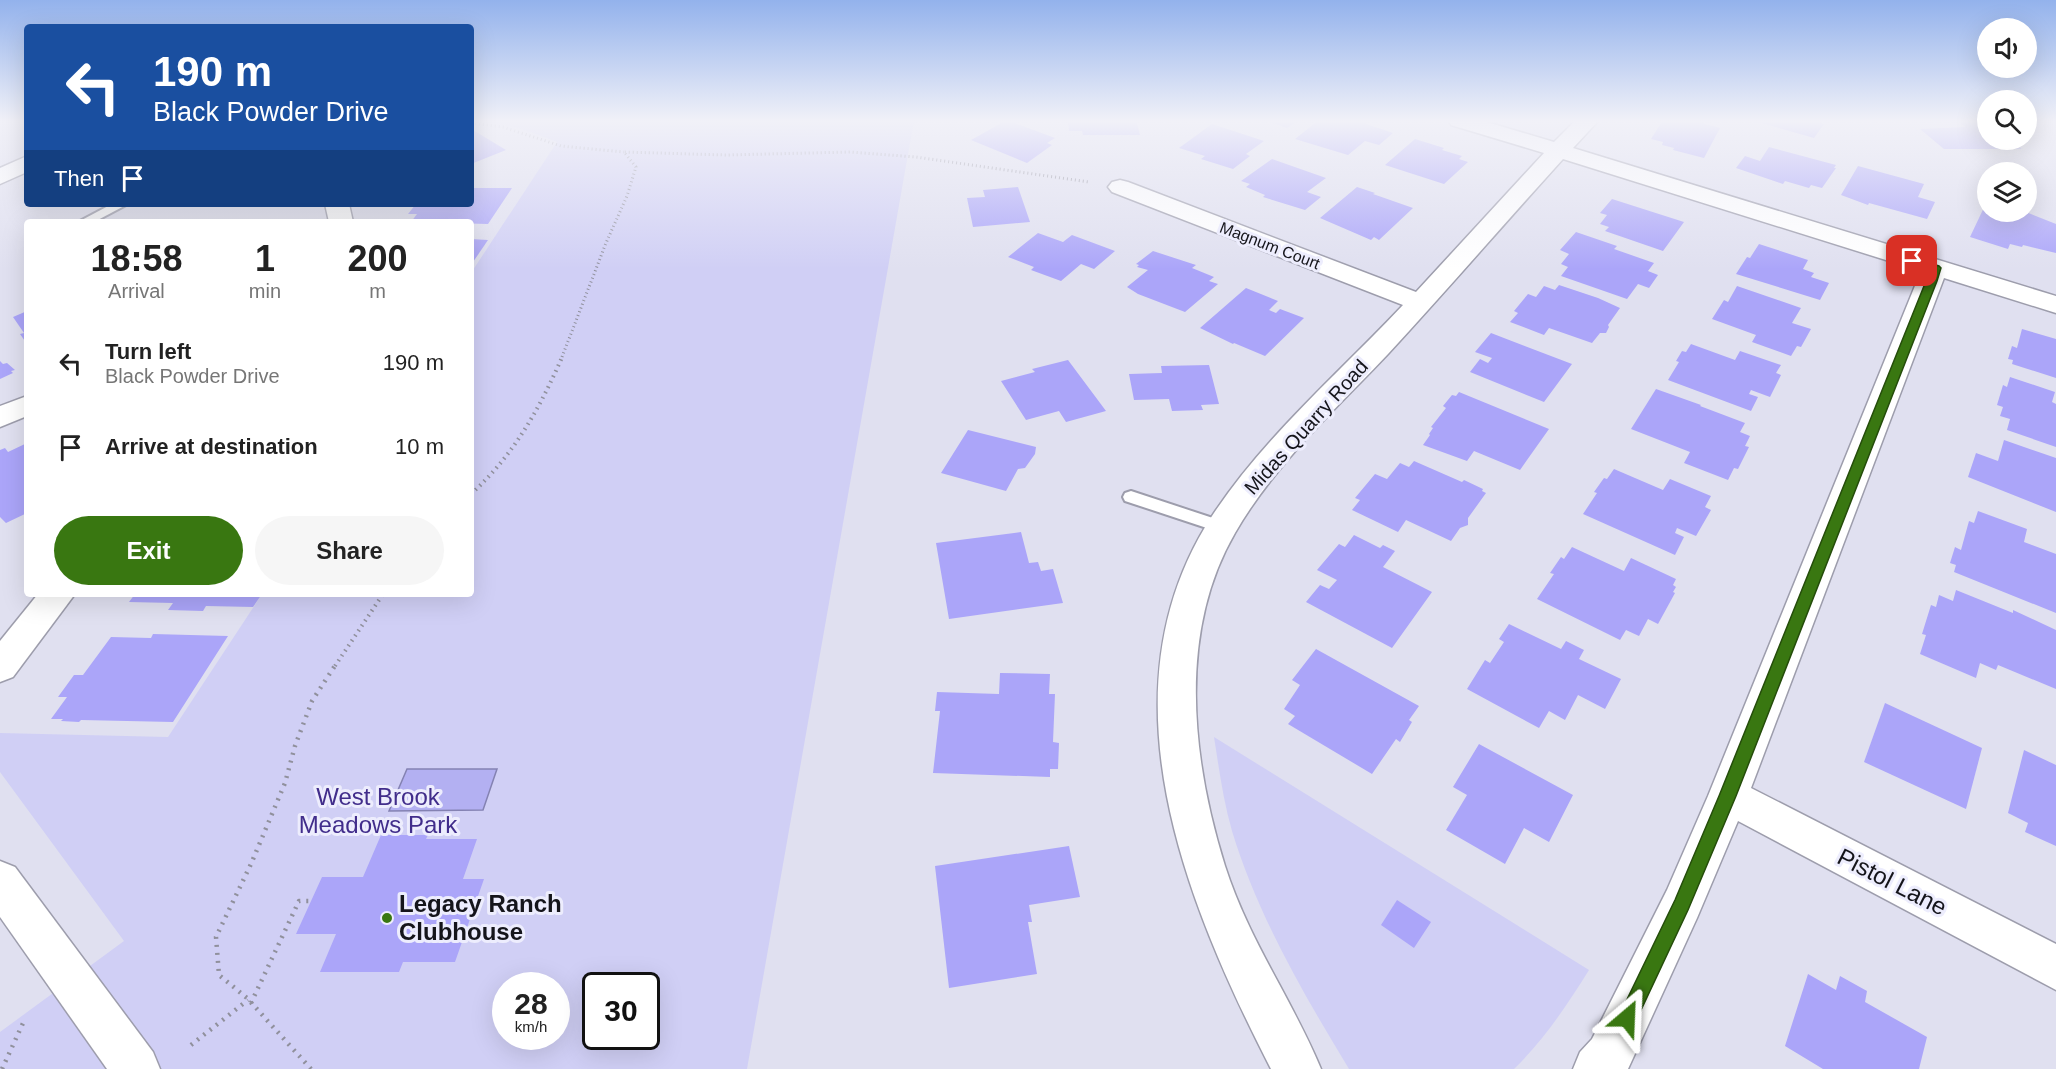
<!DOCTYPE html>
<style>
:root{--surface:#fff;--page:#f6f6f6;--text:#222;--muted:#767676;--accent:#397711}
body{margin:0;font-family:Helvetica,sans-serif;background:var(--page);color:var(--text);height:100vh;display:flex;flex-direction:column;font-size:22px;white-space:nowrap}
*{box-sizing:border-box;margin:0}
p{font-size:20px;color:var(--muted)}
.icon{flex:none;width:33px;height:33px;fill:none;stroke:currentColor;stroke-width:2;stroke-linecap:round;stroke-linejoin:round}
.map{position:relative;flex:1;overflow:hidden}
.drawer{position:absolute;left:24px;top:219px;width:450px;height:378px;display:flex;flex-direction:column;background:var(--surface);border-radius:6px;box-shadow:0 6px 24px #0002}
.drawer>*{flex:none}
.banner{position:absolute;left:24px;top:24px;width:450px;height:183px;border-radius:6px;box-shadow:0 6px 24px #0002;background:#1a4fa0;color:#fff;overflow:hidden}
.fabs{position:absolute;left:1977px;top:18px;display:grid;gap:12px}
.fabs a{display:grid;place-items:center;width:60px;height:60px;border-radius:50%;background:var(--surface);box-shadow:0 6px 24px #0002;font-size:30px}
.speed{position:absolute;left:492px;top:972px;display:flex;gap:12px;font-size:30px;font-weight:700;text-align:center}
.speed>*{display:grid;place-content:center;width:78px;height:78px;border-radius:50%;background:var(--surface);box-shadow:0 6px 24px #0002;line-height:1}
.speed small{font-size:15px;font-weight:400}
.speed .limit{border:3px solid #111;border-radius:9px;background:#fff;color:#111}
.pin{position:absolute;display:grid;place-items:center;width:51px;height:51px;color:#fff;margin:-26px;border-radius:12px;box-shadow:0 3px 9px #0006}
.me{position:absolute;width:66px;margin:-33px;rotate:26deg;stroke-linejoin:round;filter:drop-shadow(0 0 4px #0008)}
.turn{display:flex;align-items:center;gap:21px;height:126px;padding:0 30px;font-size:27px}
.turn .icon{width:78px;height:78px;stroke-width:2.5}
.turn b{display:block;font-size:42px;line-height:51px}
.then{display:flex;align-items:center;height:57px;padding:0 30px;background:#0003;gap:12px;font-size:22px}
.eta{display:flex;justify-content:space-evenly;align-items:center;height:102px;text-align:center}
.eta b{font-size:36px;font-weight:700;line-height:42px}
.primary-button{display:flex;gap:12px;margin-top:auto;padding:12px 30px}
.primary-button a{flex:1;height:69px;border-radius:36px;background:var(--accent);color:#fff;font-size:24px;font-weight:700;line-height:69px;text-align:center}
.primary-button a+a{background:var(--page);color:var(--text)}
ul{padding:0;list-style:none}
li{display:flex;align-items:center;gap:18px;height:84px;padding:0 30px}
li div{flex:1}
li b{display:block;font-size:22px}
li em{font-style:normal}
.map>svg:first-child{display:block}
</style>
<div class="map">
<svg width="2056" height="1069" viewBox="0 0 2056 1069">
<rect width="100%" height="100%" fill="#e0e0f0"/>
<!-- green -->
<g fill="#d0cff5" fill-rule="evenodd">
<path d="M471,120h443l-167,949h-747v-37l124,-91 -124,-169v-39l168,4 94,-143h209v-321l86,-131c-28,-11 -56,-22 -86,-20zM506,986h50v50h-50zM596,986h50v50h-50z"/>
<path d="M1214,737l375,233c-22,35 -45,70 -75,99h-165c-46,-76 -91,-153 -117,-238 -9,-31 -13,-63 -18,-94z"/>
</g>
<!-- water -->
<path fill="#b3b0f2" stroke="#8482b2" stroke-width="1.5" d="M407,769h90l-14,41 -94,1z"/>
<!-- building -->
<g fill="#aba5f9">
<path d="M1007,120l48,18 -8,5 5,2 -25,18 -56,-23z"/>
<path d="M1068,120h68l4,15h-57l-1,-4h-13z"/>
<path d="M1265,120h33l-11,8z"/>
<path d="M1319,120h35l39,13 -14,12 -14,-4 -17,14 -53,-16z"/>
<path d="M1663,120h26l31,8 -16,30 -31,-8 1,-2 -12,-3 1,-3 -12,-3z"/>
<path d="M1751,120h58l15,4 -10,14z"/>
<path d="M1986,122l2,18h22l12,9h-78l-24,-20 46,-2 -6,-4z"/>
<path d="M1212,124l52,17 -18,13 4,2 -17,13 -32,-10 4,-3 -26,-8z"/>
<path d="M473,130l33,20 -35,14v-33z"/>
<path d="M1415,139l29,9 -2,2 20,6 -3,3 9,3 -24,22 -59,-19z"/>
<path d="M1769,147l67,18 -2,3h2l-14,20 -11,-3 -2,3 -24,-7 -2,3 -47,-16 9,-12 15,5z"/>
<path d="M1272,159l54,19 -19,14 14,5 -16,13 -42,-13 2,-2 -19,-8 4,-3 -9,-3z"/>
<path d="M1858,166l66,18 -6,13 17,5 -8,17 -58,-16 -1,2 -27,-10z"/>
<path d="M1018,187l12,35 -57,5 -6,-29 18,-1 -2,-7z"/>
<path d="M1357,187l18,6 -2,1 40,14 -34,32 -5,-3 -3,3 -51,-22z"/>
<path d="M471,188h41l-24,36 -77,-2 6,-8h-9l8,-10h55z"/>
<path d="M1612,199l72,23 -21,29 -58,-20 4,-4 -9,-3 7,-9 -7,-2z"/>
<path d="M1988,199v13h38l30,12v29l-33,-8 -1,2 -12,-3 -2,5 -38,-12z"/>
<path d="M1576,232l41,14 -3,3 40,14 -6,8 10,4 -9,13 -11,-4 -11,15 -66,-23 7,-9 -7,-3 8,-10 -9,-4z"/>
<path d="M1038,233l25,9 9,-7 43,16 -21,18 -13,-5 -20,17 -30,-11 3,-3 -26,-10z"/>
<path d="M471,239l17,1 -17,25z"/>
<path d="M1759,244l49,16 -5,9 11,4 -3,4 18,6 -9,17 -84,-26 11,-17 3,1z"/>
<path d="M1153,251l43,14 -4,3 22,9 -5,4 9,3 -33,28 -47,-18 -11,-7 21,-17 -11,-3 2,-2 -3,-1z"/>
<path d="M1559,285l39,13 22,10 -12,17 1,2 -3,6h-6l-8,10 -43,-15 -5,7 -34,-13 8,-9 -4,-2 14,-17 8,3 8,-11 11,4z"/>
<path d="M1737,286l64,22 -9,15 19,6 -10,18 -4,-1 -6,10 -39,-14 4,-7 -44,-16 12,-19 4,2z"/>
<path d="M1246,288l32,13 -9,9 7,3 4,-4 24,9 -39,38 -31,-13 -1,1 -33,-16z"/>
<path d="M27,311v33l-7,-10 4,-1 -11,-16z"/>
<path d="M2022,329l34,10v39l-44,-14 1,-4 -5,-1 4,-13 5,2z"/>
<path d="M1491,333l81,31 -28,38 -74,-30 10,-13 8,4 4,-5 -17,-6z"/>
<path d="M1691,344l44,16 5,-9 41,14 -5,8 5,2 -11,22 -19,-7 -2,4 9,3 -7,14 -83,-31 11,-18 -3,-1 6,-10 4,1z"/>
<path d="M1068,360l38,51 -40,11 -7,-11 -33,9 -25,-39 34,-9 -3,-3z"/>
<path d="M0,361l3,3 4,-1 8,7 -4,1 2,2 -13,6z"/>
<path d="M1209,365l10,39 -18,1 2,5 -31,1 -3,-12 -35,1 -5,-26 33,-1 -1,-7z"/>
<path d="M2010,377l45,15 -3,10 4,2v43l-49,-17 3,-11 -10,-3 3,-9 -6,-2 6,-20 4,2z"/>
<path d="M1656,389l45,16 -1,1 45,17 -5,9 10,4 -5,10 4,1 -11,22 -4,-1 -6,12 -44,-17 6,-11 -59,-23z"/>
<path d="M1459,392l90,37 -29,41 -46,-19 -7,10 -44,-16 7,-10 -1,-1 4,-6 -2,-1 15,-19 -3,-2 9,-11 4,1z"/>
<path d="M968,430l68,17 -1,7 -10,14 -7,1 -12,22 -65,-18z"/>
<path d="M2004,440l52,18v54l-88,-35 8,-24 22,8z"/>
<path d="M27,443v70l-21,10 -6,-6v-67l5,-2 3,4z"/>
<path d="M1414,461l48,21 2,-2 19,9 -1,2 4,2 -18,25v7l-8,3 -9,13 -45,-21 -8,12 -46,-22 8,-10 -5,-2 20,-24 12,5 13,-16 9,4z"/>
<path d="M1614,469l49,21 7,-11 41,17 -6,11 6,3 -15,26 -19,-8 -2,5 9,4 -9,18 -92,-41 14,-21 -3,-1 10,-14 3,1z"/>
<path d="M1978,511l49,18 -3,13 32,12v59l-102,-41 2,-7 -6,-2 5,-16 6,3 8,-29 5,2z"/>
<path d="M1021,532l8,31 9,-1 3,9 12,-2 10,34 -114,16 -13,-76z"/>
<path d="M1354,535l26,13 3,-3 12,6 -12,16 49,25 -40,56 -86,-46 14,-17 9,4 8,-9 -20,-10 22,-26 6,3z"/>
<path d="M1572,547l52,24 7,-13 45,21 -3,6 3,2 -3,5 2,1 -17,31 -10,-5 -9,17 -13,-6 -6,10 -83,-41 17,-25 -4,-1 11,-16 3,2z"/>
<path d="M1956,590l57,23v-3l43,20v59l-58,-24 -2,5 -16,-7 -4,15 -56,-24 6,-19 -4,-1 9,-29 5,2 3,-12 14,6z"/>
<path d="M135,594h127l-9,13 -47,-1 -3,5 -35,-1 5,-7 -44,-1z"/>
<path d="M1509,624l52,25 5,-8 18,9 -5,9 42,20 -16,30 -27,-14 -13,25 -16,-9 -10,17 -72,-39 18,-29 5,3 14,-21 -5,-3z"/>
<path d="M153,634l75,2 -55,86 -92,-2 -2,2 -18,-1 2,-2h-12l16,-22h-9l16,-22h9l28,-38 40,1z"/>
<path d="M1316,649l103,57 -10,14 3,2 -12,20 -4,-3 -24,35 -84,-50 7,-8 -11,-7 16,-24 -8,-5z"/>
<path d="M1000,673l50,1 -1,20h6l-2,48 6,1 -1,26h-8v8l-117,-4 7,-62h-5l2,-19 62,2z"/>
<path d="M1885,703l97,45 -16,61 -102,-47z"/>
<path d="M1479,744l94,51 -24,47 -25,-14 -19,36 -59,-34 21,-35 -14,-8z"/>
<path d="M2024,750l32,15v81l-31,-14 3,-9 -20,-10z"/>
<path d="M381,835h47l-2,4h51l-14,40h21l-29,83h-52l-4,10h-79l16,-38h-40l26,-57h41z"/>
<path d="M1069,846l11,51 -51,8 3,17h-4l9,52 -88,14 -14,-122z"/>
<path d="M1397,900l34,22 -17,26 -33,-23z"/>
<path d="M1808,974l28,16 4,-14 27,15 -2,11 62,35 -8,32h-96l-38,-23z"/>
</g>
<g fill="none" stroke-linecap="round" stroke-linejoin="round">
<!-- service casing -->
<g stroke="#9d9dac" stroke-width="4">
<g id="service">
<path d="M112,204h16l-34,18h-16z"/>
<path d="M1131,491l97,32 2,4 -2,4 -6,2 -97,-32 -2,-4 2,-4z"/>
</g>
</g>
<!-- minor casing -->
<g stroke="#9d9dac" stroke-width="3">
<g id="minor">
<path d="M1448,120h32l74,22 22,-22h23l-26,28 483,148v17l-112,-35 -193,510 305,156v46l-318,-169 -41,97 -69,151h-55l7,-17 12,-13 75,-149 41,-94 213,-525 -358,-112c-59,65 -116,131 -175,195 -54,57 -114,111 -153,179 -58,100 -43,227 -10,333 24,75 67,133 96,203h-50c-85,-166 -173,-378 -59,-553 52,-79 126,-142 191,-211l-291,-113 -4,-5 4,-5 8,-2 8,2 288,110 128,-139 -93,-28z"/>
<path d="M325,204h24l4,18h-24z"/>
<path d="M27,396v20l-27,11v-21z"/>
<path d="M38,594h37l-62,83 -13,5v-41z"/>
<path d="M0,861l15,6 138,185 7,17h-53l-107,-152z"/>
</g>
</g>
<!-- trunk casing -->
<g stroke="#9d9dac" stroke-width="3">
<path id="trunk" d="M27,156v16l-27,12v-16z"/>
</g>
<!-- path-far2 -->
<g stroke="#90909c" stroke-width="3" stroke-dasharray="1 3" stroke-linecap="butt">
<path d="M471,123l32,4 58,19 63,6"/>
<path d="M562,357l44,-114 21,-47 9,-29 -12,-15 102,3 124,-3 66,5 173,25"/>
</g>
<!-- path-far1 -->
<g stroke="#90909c" stroke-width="4" stroke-dasharray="1.5 4.5" stroke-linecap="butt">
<path d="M471,494c43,-39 69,-86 92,-139"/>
<path d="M335,666l48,-72"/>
</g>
<!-- path -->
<g stroke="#90909c" stroke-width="4.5" stroke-dasharray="2 6" stroke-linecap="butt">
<path d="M251,1003l48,-102h12"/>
<path d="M191,1045l57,-45"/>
<path d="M2,1069l22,-48"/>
<path d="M311,1069l-64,-71 -28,-23 -3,-38 35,-73 34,-81 10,-37 17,-45 24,-37"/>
</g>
<!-- service -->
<use href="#service" fill="#fff" fill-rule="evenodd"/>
<!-- minor -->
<use href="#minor" fill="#fff" fill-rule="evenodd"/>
<!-- trunk -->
<use href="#trunk" fill="#fff" fill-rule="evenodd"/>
</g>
<!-- sky -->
<linearGradient id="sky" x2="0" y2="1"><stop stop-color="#93b2ec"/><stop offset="0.45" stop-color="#f1f1f8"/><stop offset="1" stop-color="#f1f1f8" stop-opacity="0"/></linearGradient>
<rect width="2056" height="269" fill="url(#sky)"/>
<!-- route -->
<path fill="#397711" stroke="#254d0b" stroke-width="1.5" d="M1912,258l27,8 2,2 -4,13 -201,515 -48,114 -54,115 -7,3 -6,-3 -3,-7 57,-118 44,-104 207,-515 4,-11 -21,-7 -2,-2z"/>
<!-- markers -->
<circle fill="#397711" stroke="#ededfd" stroke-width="2" cx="387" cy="918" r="6"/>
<g text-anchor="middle" stroke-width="6" stroke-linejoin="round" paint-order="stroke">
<!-- far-street labels -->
<g font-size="16" fill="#15151b" stroke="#ededfd">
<text transform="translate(1270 245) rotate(21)" y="6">Magnum Court</text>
</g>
<!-- street labels -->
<g font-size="20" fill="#15151b" stroke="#ededfd">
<text transform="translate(1306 427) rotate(-48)" y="7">Midas Quarry Road</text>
</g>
<!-- near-park labels -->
<g font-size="24" fill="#412d8b" stroke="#ededfd">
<text x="378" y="805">West Brook<tspan x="378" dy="28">Meadows Park</tspan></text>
</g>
<!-- near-street labels -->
<g font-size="24" fill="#15151b" stroke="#ededfd">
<text transform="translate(1892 882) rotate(27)" y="8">Pistol Lane</text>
</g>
<!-- near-poi labels -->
<g font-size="24" font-weight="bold" fill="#15151b" stroke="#ededfd" text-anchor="start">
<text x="399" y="912">Legacy Ranch<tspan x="399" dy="28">Clubhouse</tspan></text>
</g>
</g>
</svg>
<div class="fabs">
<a><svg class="icon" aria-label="sound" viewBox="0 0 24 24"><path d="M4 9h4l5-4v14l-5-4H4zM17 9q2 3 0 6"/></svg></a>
<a><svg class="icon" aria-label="search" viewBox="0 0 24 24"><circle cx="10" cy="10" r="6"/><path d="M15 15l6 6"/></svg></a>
<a><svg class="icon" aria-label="layers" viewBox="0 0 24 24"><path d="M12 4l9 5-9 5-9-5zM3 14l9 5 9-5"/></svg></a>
</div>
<div class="speed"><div>28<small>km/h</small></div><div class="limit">30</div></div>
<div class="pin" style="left:1912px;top:261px;background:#d93025"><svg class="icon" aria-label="arrive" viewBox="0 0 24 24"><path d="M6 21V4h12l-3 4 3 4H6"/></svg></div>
<svg class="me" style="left:1627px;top:1018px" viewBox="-20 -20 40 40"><path d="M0-17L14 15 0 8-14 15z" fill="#397711" stroke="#fff" stroke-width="4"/></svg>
<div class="banner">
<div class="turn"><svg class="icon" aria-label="left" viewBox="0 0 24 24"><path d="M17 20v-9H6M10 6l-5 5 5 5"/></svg><div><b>190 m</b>Black Powder Drive</div></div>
<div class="then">Then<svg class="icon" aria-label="arrive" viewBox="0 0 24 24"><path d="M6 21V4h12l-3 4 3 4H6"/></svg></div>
</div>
<section class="drawer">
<div class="eta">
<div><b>18:58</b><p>Arrival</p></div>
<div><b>1</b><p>min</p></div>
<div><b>200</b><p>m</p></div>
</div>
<ul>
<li><svg class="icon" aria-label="left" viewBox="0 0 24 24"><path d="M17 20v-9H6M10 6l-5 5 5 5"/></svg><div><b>Turn left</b><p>Black Powder Drive</p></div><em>190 m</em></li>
<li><svg class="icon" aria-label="arrive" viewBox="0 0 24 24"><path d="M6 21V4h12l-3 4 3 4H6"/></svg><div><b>Arrive at destination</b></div><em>10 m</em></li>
</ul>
<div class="primary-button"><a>Exit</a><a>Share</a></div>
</section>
</div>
